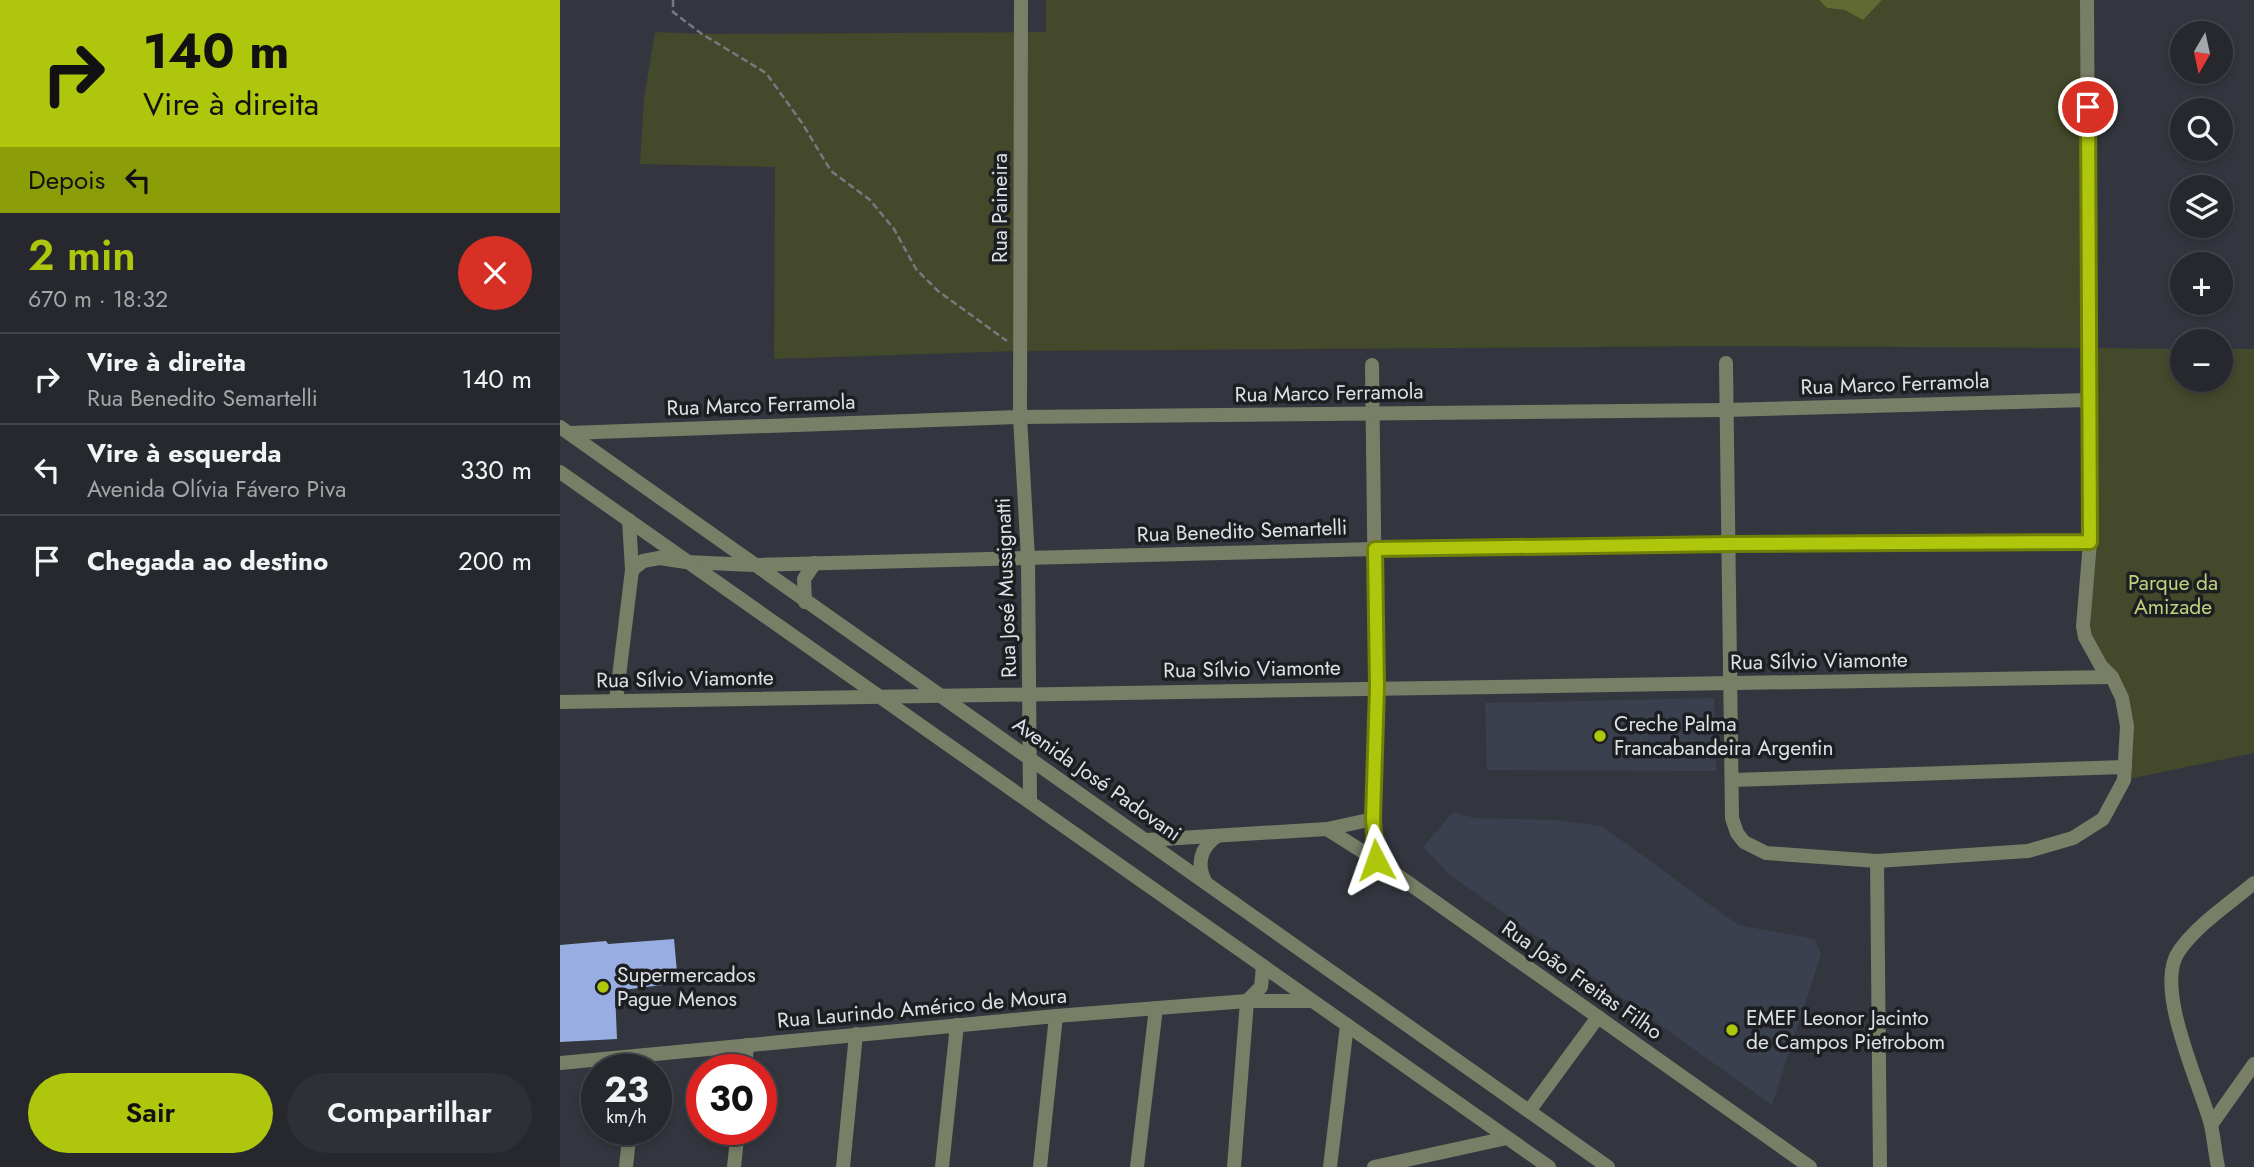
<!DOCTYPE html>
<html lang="pt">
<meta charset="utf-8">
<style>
:root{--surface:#26282e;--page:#2e3036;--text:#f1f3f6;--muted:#a4a6aa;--line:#42444a;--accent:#aec60b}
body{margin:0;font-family:Jost,sans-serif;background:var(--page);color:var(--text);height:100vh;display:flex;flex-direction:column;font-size:26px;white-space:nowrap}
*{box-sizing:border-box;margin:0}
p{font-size:23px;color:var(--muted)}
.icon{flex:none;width:38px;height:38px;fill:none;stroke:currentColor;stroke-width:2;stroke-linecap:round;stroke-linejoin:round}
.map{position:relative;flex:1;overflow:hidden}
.drawer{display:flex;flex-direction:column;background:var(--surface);width:560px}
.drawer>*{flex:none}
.top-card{background:#aec60b;color:#111;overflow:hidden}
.needle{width:46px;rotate:189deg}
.fabs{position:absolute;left:1610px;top:21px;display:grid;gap:14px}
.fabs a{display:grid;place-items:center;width:63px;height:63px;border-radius:50%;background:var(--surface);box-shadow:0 4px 10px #0003,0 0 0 2px var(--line);font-size:35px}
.speed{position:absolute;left:21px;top:1054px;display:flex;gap:14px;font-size:35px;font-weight:700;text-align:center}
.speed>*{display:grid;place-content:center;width:91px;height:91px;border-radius:50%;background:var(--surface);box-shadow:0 4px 10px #0003,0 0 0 2px var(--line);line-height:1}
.speed small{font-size:18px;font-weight:400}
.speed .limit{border:10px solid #d22;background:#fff;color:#111}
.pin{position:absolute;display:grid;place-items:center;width:60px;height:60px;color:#fff;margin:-30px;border:4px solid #fff;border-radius:50%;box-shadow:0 2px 7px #0007}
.me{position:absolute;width:77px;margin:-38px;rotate:356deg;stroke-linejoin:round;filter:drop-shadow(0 0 5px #0008)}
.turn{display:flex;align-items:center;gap:24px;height:147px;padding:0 28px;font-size:32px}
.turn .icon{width:91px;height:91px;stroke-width:2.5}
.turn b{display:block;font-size:49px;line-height:60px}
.then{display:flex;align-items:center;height:66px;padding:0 28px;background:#0003;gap:14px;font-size:26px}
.round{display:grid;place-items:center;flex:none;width:74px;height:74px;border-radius:37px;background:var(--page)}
.summary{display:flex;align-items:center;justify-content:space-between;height:119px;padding:0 28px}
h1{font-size:42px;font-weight:600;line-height:52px;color:var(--accent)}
.action{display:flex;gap:14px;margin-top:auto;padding:14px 28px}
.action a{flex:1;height:80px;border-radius:42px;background:var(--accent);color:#111;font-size:28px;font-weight:600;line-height:80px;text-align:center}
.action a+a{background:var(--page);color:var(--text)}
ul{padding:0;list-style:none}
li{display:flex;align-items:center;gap:21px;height:91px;padding:0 28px;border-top:2px solid var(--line)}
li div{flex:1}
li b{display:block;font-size:26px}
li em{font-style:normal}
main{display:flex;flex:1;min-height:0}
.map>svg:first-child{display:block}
</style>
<main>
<section class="drawer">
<div class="top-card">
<div class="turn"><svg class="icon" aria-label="right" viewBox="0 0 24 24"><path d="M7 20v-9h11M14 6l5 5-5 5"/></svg><div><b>140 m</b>Vire à direita</div></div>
<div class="then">Depois<svg class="icon" aria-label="left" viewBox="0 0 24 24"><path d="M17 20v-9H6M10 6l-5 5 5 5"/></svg></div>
</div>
<div class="summary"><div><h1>2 min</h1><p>670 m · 18:32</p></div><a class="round" style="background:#d93025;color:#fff"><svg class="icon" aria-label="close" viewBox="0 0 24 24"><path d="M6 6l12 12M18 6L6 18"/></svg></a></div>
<ul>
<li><svg class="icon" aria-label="right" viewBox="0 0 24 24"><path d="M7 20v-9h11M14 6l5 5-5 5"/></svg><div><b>Vire à direita</b><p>Rua Benedito Semartelli</p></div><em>140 m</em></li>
<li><svg class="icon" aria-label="left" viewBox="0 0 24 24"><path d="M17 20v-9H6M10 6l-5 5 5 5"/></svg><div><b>Vire à esquerda</b><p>Avenida Olívia Fávero Piva</p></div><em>330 m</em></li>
<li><svg class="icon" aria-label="arrive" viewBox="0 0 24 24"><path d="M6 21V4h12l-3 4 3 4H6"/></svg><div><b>Chegada ao destino</b></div><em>200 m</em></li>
</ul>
<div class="action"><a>Sair</a><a>Compartilhar</a></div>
</section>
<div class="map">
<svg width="1694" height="1167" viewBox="0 0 1694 1167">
<rect width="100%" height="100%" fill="#33363e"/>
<!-- built -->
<g fill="#3a404d">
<path d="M1154,698l2,73 -229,-1 -2,-67z"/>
<path d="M893,812l22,6 82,2 45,6 136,99 77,14 6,15 -49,151 -323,-231 -26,-27z"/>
</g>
<!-- green -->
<g fill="#43492a">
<path d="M486,0h773l8,8 18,2 18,9 19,-19h202l4,348 -359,-2 -708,5 -247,8 1,-192 -135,-3 4,-66 11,-66 55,2 336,-2z"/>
<path d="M1538,348l84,1v31h39v-31h33v404l-130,27 6,-55 -40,-83z"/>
</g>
<!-- forest -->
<path fill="#606a32" d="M1259,0h63l-19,20 -18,-10 -18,-2z"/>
<!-- building -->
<path fill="#98ade2" d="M114,939l4,44 -63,8 2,48 -57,3v-97l46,-4 2,3z"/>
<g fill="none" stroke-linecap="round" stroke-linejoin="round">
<!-- path -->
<path stroke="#76797f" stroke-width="2.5" stroke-dasharray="7 3.5" stroke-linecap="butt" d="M113,0v12l29,22 64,39 36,50 29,48 39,29 24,29 22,40 22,22 69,50"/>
<!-- minor -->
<g stroke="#797e67" stroke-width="14">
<path d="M461,0l-1,417 8,141 2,242"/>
<path d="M1166,363l6,455 5,15 7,9 22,11 111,8 151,-10 45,-13 30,-19 21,-39 3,-54 -5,-28 -10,-21 -11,-11 -16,-29 -2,-11 7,-84 -3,-542"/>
<path d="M812,365l4,322 -3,132 3,41"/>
<path d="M9,433l451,-16 706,-7 363,-10"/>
<path d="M72,570l11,-9 16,-3 27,4 67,3 622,-16 353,-5 362,-2"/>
<path d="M245,602l-1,-23 11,-16"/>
<path d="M56,701l16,-131 -3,-50"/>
<path d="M0,702l1552,-25"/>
<path d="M1173,780l392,-13"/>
<path d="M767,829l49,31 434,307"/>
<path d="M587,840l180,-11 46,-10"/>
<path d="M1317,861l3,306"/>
<path d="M645,881c-9,-17 -4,-34 12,-45"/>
<path d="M687,1001l14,-14 2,-21"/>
<path d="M0,1063l496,-47 191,-15h65"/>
<path d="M185,1069l2,-24"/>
<path d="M969,1111l69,-94"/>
<path d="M1651,1125l43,-61"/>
<path d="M66,1167l4,-38"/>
<path d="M174,1167l4,-38"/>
<path d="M283,1167l13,-133"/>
<path d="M382,1167l15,-142"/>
<path d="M480,1167l16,-151"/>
<path d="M577,1167l19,-159"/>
<path d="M674,1167l13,-166"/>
<path d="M770,1167l17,-142"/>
<path d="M814,1167l133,-29"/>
<path d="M1658,1167c-3,-14 -4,-28 -7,-42 -11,-41 -58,-138 -32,-174 19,-27 50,-47 75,-68"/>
</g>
<!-- tertiary -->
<g stroke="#797e67" stroke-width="14">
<path d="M0,427l1048,740"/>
<path d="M0,472l989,695"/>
</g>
</g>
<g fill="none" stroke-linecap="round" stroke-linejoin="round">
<!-- route casing -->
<g stroke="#718107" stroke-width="18">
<path id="route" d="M816,860l-3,-41 4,-132 -2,-138 353,-5 362,-2 -2,-435"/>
</g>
<!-- route -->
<use href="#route" stroke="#aec60b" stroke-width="12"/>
</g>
<!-- markers -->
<g fill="#aec60b" stroke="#1c1e21" stroke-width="2.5">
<circle cx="1040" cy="736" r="7"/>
<circle cx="43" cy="987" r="7"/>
<circle cx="1172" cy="1030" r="7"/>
</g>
<g text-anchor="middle" stroke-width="7" stroke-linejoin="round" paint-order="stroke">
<!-- street labels -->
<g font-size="21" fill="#dee0e5" stroke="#1c1e21">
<text transform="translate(440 208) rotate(-90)" y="7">Rua Paineira</text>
<text transform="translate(1335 384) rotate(-2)" y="7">Rua Marco Ferramola</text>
<text transform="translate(769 393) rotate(-1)" y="7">Rua Marco Ferramola</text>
<text transform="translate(201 405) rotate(-2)" y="7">Rua Marco Ferramola</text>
<text transform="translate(682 531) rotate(-2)" y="7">Rua Benedito Semartelli</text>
<text transform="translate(446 588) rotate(-92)" y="7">Rua José Mussignatti</text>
<text transform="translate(1259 661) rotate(-1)" y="7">Rua Sílvio Viamonte</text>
<text transform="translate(692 669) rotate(-1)" y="7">Rua Sílvio Viamonte</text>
<text transform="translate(125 679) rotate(-1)" y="7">Rua Sílvio Viamonte</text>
<text transform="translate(537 779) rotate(35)" y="7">Avenida José Padovani</text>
<text transform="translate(1022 980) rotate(35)" y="7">Rua João Freitas Filho</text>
<text transform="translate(362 1008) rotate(-5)" y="7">Rua Laurindo Américo de Moura</text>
</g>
<!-- park labels -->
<g font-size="21" fill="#c0d17d" stroke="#1c1e21">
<text x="1613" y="590">Parque da<tspan x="1613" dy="24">Amizade</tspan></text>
</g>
<!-- poi labels -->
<g font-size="21" fill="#dee0e5" stroke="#1c1e21" text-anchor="start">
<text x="1054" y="731">Creche Palma<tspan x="1054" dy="24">Francabandeira Argentin</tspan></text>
<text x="57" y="982">Supermercados<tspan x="57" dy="24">Pague Menos</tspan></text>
<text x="1186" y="1025">EMEF Leonor Jacinto<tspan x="1186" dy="24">de Campos Pietrobom</tspan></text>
</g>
</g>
</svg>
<div class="fabs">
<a><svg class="needle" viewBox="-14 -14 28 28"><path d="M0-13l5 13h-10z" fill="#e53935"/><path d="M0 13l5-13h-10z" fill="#a4a6aa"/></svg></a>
<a><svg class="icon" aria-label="search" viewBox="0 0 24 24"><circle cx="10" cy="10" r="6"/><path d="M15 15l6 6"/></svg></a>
<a><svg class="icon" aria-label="layers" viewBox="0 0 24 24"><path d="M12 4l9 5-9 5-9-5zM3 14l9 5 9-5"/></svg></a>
<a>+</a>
<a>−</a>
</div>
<div class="speed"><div>23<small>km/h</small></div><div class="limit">30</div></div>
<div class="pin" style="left:1528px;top:107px;background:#d93025"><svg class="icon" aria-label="arrive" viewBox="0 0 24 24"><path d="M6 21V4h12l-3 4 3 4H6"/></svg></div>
<svg class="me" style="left:816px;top:860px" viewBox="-20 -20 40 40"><path d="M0-17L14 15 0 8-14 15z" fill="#aec60b" stroke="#fff" stroke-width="4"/></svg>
</div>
</main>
